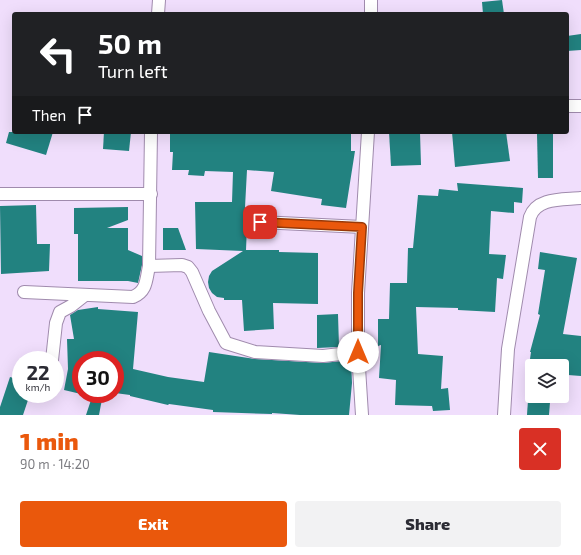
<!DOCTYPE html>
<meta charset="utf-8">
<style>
:root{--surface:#fff;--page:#f2f2f3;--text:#2b2b33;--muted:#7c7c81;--accent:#ea580c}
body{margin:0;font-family:"Exo 2",sans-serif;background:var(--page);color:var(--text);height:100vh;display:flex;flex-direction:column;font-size:15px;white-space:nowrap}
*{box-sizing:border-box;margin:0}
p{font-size:13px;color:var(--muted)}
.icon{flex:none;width:22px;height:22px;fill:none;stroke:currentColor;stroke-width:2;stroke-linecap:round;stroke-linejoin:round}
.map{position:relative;height:415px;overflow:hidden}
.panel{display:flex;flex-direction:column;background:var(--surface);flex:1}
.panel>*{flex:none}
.hud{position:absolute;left:12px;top:12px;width:557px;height:122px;border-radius:4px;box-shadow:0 4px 16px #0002;background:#202124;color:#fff;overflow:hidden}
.fabs{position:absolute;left:525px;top:359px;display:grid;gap:8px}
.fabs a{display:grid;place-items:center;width:44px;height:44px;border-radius:4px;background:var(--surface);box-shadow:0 4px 16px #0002;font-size:20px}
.speed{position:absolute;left:12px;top:351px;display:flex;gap:8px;font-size:20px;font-weight:700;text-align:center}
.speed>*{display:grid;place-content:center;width:52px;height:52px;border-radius:50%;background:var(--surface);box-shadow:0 4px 16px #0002;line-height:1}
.speed small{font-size:10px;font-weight:400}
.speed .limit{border:6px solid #d22;background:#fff;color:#111}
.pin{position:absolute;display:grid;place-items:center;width:34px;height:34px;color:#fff;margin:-17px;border-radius:8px;box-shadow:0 2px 6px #0006}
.me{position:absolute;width:44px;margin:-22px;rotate:0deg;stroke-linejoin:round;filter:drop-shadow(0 0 3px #0008)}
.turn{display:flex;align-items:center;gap:14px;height:84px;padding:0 20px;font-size:18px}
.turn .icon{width:52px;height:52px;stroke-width:2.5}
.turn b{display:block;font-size:28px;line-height:34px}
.then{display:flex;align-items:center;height:38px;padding:0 20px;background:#0003;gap:8px;font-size:15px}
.round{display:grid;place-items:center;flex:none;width:42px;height:42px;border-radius:4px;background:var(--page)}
.summary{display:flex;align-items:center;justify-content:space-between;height:68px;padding:0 20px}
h1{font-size:24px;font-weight:800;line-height:30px;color:var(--accent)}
.button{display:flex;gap:8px;margin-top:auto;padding:8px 20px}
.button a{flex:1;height:46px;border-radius:4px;background:var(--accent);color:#fff;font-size:16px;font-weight:800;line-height:46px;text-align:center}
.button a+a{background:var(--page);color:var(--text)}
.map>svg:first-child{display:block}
</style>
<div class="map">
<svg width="581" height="415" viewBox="0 0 581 415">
<rect width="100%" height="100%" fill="#f0defc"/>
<!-- building -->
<g fill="#228280">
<path d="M502,0l2,14h-21l-1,-12z"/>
<path d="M581,34v16l-14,1v-15z"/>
<path d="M9,132h44l-7,23 -40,-12z"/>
<path d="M104,132h27l-2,19 -26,-2z"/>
<path d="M170,132h181v19h4l-9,57 -25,-3 1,-6 -51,-8 3,-19 -27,-2 -3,56h3l-1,24h33v2l39,1v51l-45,-1 1,26 -30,2 -2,-31h-18v-2l-7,-1 -5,-4 -3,-5 -1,-6 1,-6 3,-5 31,-20 -47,-2 -1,-47h37l1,-30 -28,-1 -1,5 -16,-1 1,-5h-17l1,-18h-3z"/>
<path d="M389,132h31l1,33 -30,1z"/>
<path d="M452,132h54l4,29 -55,6z"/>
<path d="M553,133v45h-15l-1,-44z"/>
<path d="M457,183l66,5 -1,15 -8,-1v11l-23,-2 -2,43 17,1 -3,24 -6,-1 -2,34 -37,-2v-2l-42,-1 2,47 25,2 -2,33 7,-1 2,22 -17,1 -1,-5 -37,-1 1,-25 -17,-2 2,-33 -3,1v-27h11l1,-36h17l1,-35h5l5,-53 20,1 1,-7 19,2z"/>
<path d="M36,205l1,39h13l-1,27 -48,3 -1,-68z"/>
<path d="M128,207v13l-21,8h21v22l14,6v9l-4,18 -10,-2h-50v-47h-4v-26z"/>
<path d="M163,228h15l8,22h-23z"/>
<path d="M540,252l37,6 -14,76 18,2v40l-13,-1 1,-9h-40l2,-14h-1l10,-37 -2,-1 7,-44 -7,-1z"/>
<path d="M98,307v2l40,3 -5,57 35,8 36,5 5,-30 46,7 68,4 28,-3 1,23 -3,32h-49l-28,-2v1l-59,-2v-2l-44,-6 -1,1 -38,-9v-1l-15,-2v-33h-34v34l-17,-4 4,-21 -1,-30h7l-4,-24 8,-5z"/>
<path d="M338,314l1,33 -22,1v-33z"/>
<path d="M10,377l11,3v14h9l-7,21h-23v-8z"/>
<path d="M93,394h10l-4,21h-13z"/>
<path d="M528,400l22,2 -1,13h-22z"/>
</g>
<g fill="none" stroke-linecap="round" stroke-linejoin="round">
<!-- street casing -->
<g stroke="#a08bad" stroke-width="14">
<g id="street">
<path d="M371,0v14"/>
<path d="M158,14l1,-14"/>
<path d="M567,106h14"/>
<path d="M0,194h151"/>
<path d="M260,222l102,5"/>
<path d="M149,266l33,-1 6,2 4,5 17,39 17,32 29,9 68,4 35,-4"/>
<path d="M24,292l109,5c14,-6 13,-17 16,-31l2,-134"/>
<path d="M52,360l4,-37 4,-11 11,-6 14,-11"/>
<path d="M362,415l-4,-63v-59l10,-161"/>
<path d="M504,415l4,-66 22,-132c7,-20 33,-17 51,-19"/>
</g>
</g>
<!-- street -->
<use href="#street" stroke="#fff" stroke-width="12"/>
</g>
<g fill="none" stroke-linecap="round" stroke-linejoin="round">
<!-- route casing -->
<g stroke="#983908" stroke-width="10">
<path id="route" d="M260,222l102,5 -4,66v59"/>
</g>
<!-- route -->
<use href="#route" stroke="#ea580c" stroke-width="7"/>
</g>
</svg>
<div class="fabs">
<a><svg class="icon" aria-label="layers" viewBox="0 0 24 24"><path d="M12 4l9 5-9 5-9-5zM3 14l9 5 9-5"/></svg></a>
</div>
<div class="speed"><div>22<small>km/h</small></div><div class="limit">30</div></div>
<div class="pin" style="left:260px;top:222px;background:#d93025"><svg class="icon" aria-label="arrive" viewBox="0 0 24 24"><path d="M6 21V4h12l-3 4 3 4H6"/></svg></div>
<svg class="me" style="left:358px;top:352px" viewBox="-20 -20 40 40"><circle r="19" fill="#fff"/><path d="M0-13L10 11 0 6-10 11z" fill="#ea580c"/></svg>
<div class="hud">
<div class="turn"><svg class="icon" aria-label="left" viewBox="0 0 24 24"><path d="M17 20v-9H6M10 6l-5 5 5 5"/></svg><div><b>50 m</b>Turn left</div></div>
<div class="then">Then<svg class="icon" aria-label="arrive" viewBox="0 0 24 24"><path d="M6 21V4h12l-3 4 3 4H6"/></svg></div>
</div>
</div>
<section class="panel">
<div class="summary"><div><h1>1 min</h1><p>90 m · 14:20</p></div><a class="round" style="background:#d93025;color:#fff"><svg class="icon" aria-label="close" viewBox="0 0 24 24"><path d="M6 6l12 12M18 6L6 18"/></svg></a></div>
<div class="button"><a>Exit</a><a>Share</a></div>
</section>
